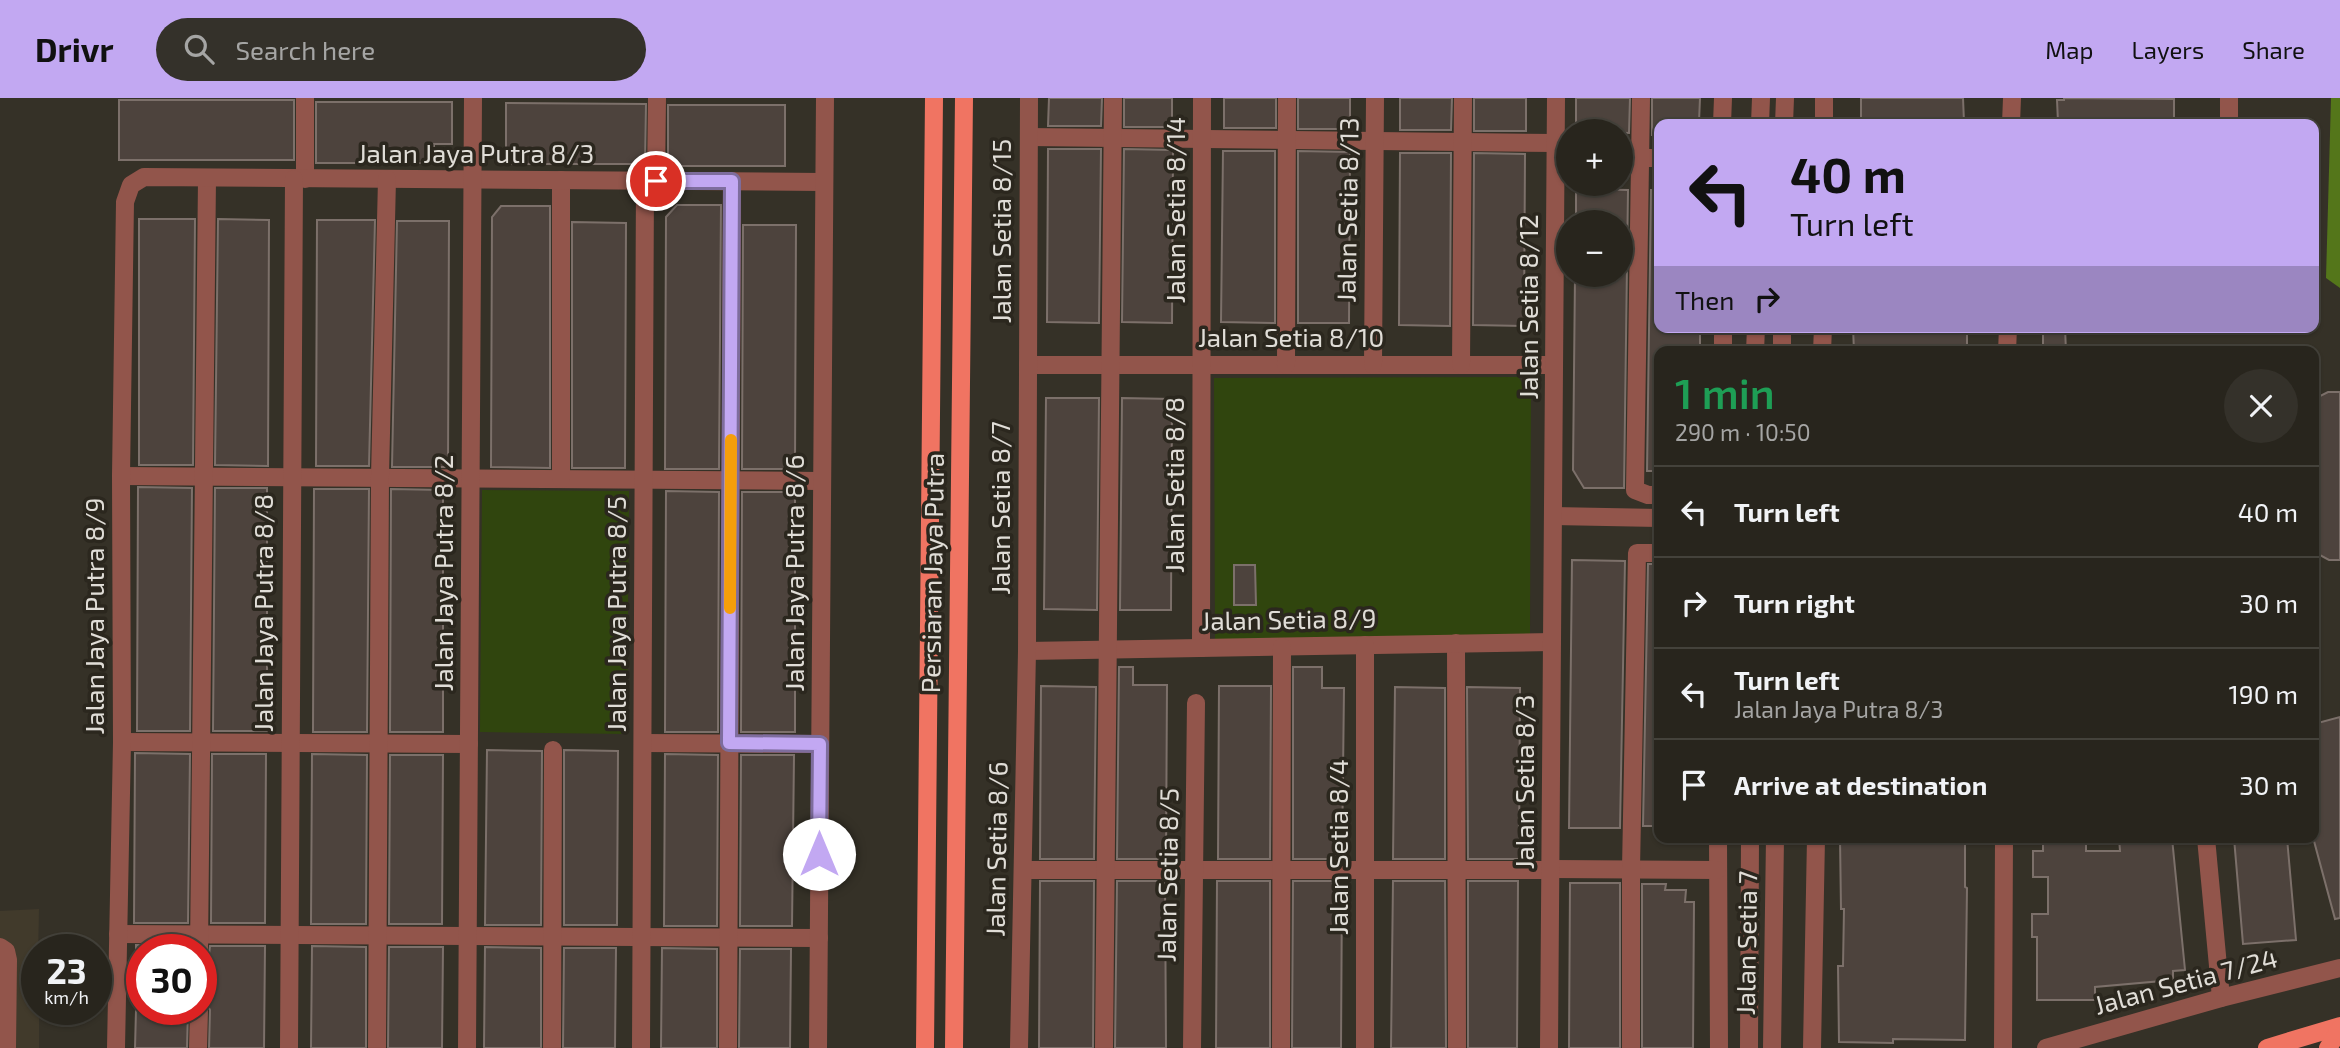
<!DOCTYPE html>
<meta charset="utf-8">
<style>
:root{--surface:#28251d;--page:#34312a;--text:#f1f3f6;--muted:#a5a5a4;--line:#44423b;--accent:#c2a8f2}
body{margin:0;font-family:"Exo 2",sans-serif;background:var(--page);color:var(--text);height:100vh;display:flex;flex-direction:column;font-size:26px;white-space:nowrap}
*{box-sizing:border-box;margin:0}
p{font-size:23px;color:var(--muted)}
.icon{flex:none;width:38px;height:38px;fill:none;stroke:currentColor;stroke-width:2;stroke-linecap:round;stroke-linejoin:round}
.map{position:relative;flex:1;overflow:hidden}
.sheet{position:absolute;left:1654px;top:248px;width:665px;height:497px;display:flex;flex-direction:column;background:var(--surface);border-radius:14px;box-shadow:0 2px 5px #0004,0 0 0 2px var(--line)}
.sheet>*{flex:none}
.top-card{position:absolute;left:1654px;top:21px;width:665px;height:214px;border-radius:14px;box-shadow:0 2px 5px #0004,0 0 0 2px var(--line);background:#c2a8f2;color:#111;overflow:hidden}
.controls{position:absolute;left:1556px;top:21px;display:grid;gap:14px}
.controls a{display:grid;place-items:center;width:77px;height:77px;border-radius:50%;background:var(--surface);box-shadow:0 2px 5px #0004,0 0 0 2px var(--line);font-size:35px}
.speed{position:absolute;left:21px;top:836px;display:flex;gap:14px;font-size:35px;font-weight:700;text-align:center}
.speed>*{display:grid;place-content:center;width:91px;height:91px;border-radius:50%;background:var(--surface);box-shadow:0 2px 5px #0004,0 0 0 2px var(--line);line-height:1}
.speed small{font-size:18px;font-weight:400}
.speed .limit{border:10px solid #d22;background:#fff;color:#111}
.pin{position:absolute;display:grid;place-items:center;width:60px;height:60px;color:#fff;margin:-30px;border:4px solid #fff;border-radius:50%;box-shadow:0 2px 7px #0007}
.me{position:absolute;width:77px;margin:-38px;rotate:0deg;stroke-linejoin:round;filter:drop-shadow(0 0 5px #0008)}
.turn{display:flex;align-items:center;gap:24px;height:147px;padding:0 21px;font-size:32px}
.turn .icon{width:91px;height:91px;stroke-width:2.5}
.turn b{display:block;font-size:49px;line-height:60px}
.then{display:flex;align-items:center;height:66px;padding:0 21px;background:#0003;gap:14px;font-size:26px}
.round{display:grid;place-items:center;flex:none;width:74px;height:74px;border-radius:37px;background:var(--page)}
.headline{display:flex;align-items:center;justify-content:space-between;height:119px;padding:0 21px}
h1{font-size:42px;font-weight:600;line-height:52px;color:#1e9e55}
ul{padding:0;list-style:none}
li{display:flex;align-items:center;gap:21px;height:91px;padding:0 21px;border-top:2px solid var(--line)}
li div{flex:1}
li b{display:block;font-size:26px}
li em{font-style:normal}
header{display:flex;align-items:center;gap:42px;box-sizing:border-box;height:98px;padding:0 35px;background:var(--accent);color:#111}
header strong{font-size:33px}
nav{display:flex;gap:38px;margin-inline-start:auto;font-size:24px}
.search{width:490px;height:63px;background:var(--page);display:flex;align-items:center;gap:18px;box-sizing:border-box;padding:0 24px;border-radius:38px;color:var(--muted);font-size:26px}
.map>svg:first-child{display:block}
</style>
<header>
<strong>Drivr</strong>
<div class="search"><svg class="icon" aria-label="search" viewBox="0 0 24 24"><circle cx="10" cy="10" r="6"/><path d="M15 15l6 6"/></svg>Search here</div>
<nav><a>Map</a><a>Layers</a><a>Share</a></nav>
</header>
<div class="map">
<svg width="2340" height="950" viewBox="0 0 2340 950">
<rect width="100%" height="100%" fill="#353127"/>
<!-- built -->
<path fill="#413a2b" d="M39,811l-2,101h2v38h-39v-137z"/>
<!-- green -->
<g fill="#30450e">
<path d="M1518,279l13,17 -1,241 -315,6 -1,-263z"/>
<path d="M482,392l147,1 -2,243 -147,-2z"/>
</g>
<!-- forest -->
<path fill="#54761a" d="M2331,0h9v190l-14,-10z"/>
<!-- building -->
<g fill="#4d433d" stroke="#7c706a" stroke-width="2">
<path d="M1049,0h53l-1,28h-53z"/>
<rect x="1124" y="0" width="48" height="29"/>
<rect x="1224" y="0" width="52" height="30"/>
<rect x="1298" y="0" width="52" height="31"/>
<path d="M1400,0h52l-1,32h-51z"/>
<rect x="1474" y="0" width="52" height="33"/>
<path d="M1576,0h54l-1,35 -53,-2z"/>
<path d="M1652,0h48l-1,24 -40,2v11h-7z"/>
<path d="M1861,0h102l1,24 -103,2z"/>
<path d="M2064,0l110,1v22l-116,1 -1,-22h7z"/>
<rect x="119" y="2" width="175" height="60"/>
<path d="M316,4h136v42h-18v19h-118z"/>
<path d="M506,5l140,1 -1,60h-139z"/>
<rect x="668" y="7" width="117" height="61"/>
<path d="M1048,51h53l-2,174 -52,-1z"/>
<path d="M1124,51l49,1 -1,173 -50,-1z"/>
<path d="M1223,53h52v172l-54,-1z"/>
<path d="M1298,53l52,1 -1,171h-51z"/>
<path d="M1400,55h51l-1,173 -51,-1z"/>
<path d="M1474,55l51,1 -1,172 -51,-1z"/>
<path d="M1576,91l52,1 -4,298h-40l-11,-18 2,-195h45v-53h-44z"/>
<path d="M1651,92h8v137h41v25h-41v119h-12z"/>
<path d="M677,107h44l-2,264h-54l1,-252z"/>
<path d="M501,108h49v262l-59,-1 1,-250z"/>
<path d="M139,121h56l-2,246h-54z"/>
<path d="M218,121l51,1 -1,246 -53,-1z"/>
<path d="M317,122h58l-6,246h-53z"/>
<path d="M397,123h52l-1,246h-56z"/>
<path d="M572,124l54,1 -1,245h-53z"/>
<path d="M743,127h53l-1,244h-53z"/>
<path d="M1853,229h114v25h-113z"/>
<path d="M2043,229h22l1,25h-23z"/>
<path d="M2328,294h12v168h-11l-15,-8v-153z"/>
<path d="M1046,300h53l-2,212 -53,-1z"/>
<path d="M1122,300l50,1 -1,211h-51z"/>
<path d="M138,389l54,1 -2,243h-53z"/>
<path d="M215,390h52v243h-54z"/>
<path d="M314,391h55l-2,243h-54z"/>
<path d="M391,391l52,1v242h-53z"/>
<path d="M666,393l53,1 -1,240h-53z"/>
<path d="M742,394h53v240h-54z"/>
<path d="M1572,462l53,1 -5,267h-51z"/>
<path d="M1648,466h11v262h-16z"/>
<path d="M1234,467h21l1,40h-22z"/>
<path d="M1119,569h14v18h34l-1,174h-49z"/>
<path d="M1293,569h29v21h22l-2,171h-49z"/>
<path d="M1041,588l55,1 -2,172h-54z"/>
<path d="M1219,588h52l-1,173h-52z"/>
<path d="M1395,589l50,1v171h-52z"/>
<path d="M1467,589l53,1 -1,171h-51z"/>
<path d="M2340,619v201l-5,1 -21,-78v-117z"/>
<path d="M487,652l55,1 -1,174h-56z"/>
<path d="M564,652l54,1 -1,174h-53z"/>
<path d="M135,655l55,1 -2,169h-54z"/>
<path d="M212,656h54l-1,169h-54z"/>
<path d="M312,656l55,1 -1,169h-55z"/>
<path d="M665,656l53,1 -1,171h-53z"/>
<path d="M390,657h53l-1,169h-53z"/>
<path d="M741,657h53l-2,171h-52z"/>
<path d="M1840,740h119l-1,6h7v43l2,1 -2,152 -72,-1v4l-54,-1 -1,-76h5l1,-57h-3z"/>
<path d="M2043,740h43v13h34l-1,-13h53l13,132 -12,1v9l-78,7v13h-58v-63h-5v-23h16v-37h-15v-26h10z"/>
<path d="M2234,740h53l9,102 -53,4z"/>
<path d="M1040,783h54l-1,167h-54z"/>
<path d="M1117,783h48l1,167h-51z"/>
<path d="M1217,783h53v167h-54z"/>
<path d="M1293,783h49l-1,167h-49z"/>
<path d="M1393,783h52l1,167h-55z"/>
<path d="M1468,783h50l-1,167h-49z"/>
<path d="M1570,785h50v165h-51z"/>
<path d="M1642,786h24l-1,6h21l-1,12h9l-1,146h-51z"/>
<path d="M136,847l52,1v4h-52z"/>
<path d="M210,848h55l-1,102h-55l1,-38 -5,-10v-40l4,-5z"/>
<path d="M312,848l54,1v101h-55z"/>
<path d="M389,849h54l-1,101h-54z"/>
<path d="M485,849l56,1v100h-57z"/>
<path d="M564,850h52l-1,100h-52z"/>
<path d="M662,850l55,1v99h-56z"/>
<path d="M740,851h51l-1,99h-51z"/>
<path d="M136,912h52l-1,38h-52z"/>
</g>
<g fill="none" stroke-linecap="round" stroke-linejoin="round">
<!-- minor -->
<g stroke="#92554b" stroke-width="18">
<path d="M1641,0l-6,392 13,5h11"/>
<path d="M1722,26l1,-26"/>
<path d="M1760,26l1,-26"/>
<path d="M1784,26l1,-26"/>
<path d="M1824,26v-26"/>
<path d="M2011,26l1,-26"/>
<path d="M2229,26v-26"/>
<path d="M1029,39l527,6"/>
<path d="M1620,60h39"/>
<path d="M305,81v-81"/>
<path d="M656,83l1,-83"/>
<path d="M1723,229v25"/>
<path d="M1755,254l1,-25"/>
<path d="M1782,254v-25"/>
<path d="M1822,254l1,-25"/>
<path d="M2007,254l1,-25"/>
<path d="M1028,267h526"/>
<path d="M1286,267l1,-267"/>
<path d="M1373,267l2,-267"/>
<path d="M1461,267l2,-267"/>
<path d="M121,378l701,5"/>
<path d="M561,381v-299"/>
<path d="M1553,418l106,2"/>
<path d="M1456,545l1,405"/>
<path d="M1201,550l1,-550"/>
<path d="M1027,553l525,-9"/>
<path d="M122,644l347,2"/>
<path d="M643,645l177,1"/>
<path d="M1718,740l1,210"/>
<path d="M2206,740l15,160"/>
<path d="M1551,771l166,1"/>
<path d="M1023,772h528"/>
<path d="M118,836l701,4"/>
<path d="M0,849l6,4 2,9 -1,88"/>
<path d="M199,852l8,-772"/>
<path d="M116,950l6,-306 -1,-266 4,-274 6,-17 13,-8 679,5"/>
<path d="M198,950l1,-38"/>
<path d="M289,950l5,-869"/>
<path d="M377,950l3,-572 7,-297"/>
<path d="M467,950l6,-950"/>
<path d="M552,950l1,-298"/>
<path d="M641,950l4,-867"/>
<path d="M728,950l4,-867"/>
<path d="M818,950l7,-950"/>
<path d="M1019,950l8,-397 2,-553"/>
<path d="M1104,950l9,-950"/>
<path d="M1192,950l4,-345"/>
<path d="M1281,950l1,-401"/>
<path d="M1365,950v-403"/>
<path d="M1549,950l7,-950"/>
<path d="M1631,950v-179l6,-316h22"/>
<path d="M1749,950l1,-210"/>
<path d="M1772,950l3,-210"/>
<path d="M1812,950l4,-210"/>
<path d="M2003,950l1,-210"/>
<path d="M2046,950l175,-50 119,-30"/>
</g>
<!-- major -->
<g stroke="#f07462" stroke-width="18">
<path d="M925,950l9,-950"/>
<path d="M954,950l10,-950"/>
<path d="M2267,950l73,-22"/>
<path d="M2328,950l12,-19"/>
</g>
</g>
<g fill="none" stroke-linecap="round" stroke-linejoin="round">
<!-- route casing -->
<g stroke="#7e6d9d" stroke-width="18">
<path id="route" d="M656,83h76l-3,562 91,1 -1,110"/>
</g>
<!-- route -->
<use href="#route" stroke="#c2a8f2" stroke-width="12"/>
<!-- slow -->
<path stroke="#f59e0b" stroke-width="12" d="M730,510l1,-168"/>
</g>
<g text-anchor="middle" stroke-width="7" stroke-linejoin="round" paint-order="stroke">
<!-- street labels -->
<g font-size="26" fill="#e0ddd7" stroke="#2b271e">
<text x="476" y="65">Jalan Jaya Putra 8/3</text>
<text transform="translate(1176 112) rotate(-90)" y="9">Jalan Setia 8/14</text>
<text transform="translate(1348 112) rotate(-89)" y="9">Jalan Setia 8/13</text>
<text transform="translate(1002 133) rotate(-90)" y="9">Jalan Setia 8/15</text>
<text transform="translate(1529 209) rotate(-90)" y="9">Jalan Setia 8/12</text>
<text x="1291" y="249">Jalan Setia 8/10</text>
<text transform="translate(1175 387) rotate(-90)" y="9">Jalan Setia 8/8</text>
<text transform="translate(1001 410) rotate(-90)" y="9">Jalan Setia 8/7</text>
<text transform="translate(444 475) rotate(-90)" y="9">Jalan Jaya Putra 8/2</text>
<text transform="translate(795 475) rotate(-90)" y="9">Jalan Jaya Putra 8/6</text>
<text transform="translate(933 475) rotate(-89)" y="9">Persiaran Jaya Putra</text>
<text transform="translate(264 515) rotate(-90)" y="9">Jalan Jaya Putra 8/8</text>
<text transform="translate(617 516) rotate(-90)" y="9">Jalan Jaya Putra 8/5</text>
<text transform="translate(95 518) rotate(-90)" y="9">Jalan Jaya Putra 8/9</text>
<text transform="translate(1289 522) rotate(-1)" y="9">Jalan Setia 8/9</text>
<text transform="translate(1525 684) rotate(-90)" y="9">Jalan Setia 8/3</text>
<text transform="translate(1339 749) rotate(-90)" y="9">Jalan Setia 8/4</text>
<text transform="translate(997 751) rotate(-89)" y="9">Jalan Setia 8/6</text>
<text transform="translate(1168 777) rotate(-89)" y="9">Jalan Setia 8/5</text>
<text transform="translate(1747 845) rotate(-89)" y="9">Jalan Setia 7</text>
<text transform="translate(2186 884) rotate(-15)" y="9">Jalan Setia 7/24</text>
</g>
</g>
</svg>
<div class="controls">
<a>+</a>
<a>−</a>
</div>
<div class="speed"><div>23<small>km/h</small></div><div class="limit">30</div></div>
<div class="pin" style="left:656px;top:83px;background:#d93025"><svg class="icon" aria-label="arrive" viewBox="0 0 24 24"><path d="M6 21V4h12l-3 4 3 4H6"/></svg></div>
<svg class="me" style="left:819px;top:756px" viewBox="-20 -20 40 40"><circle r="19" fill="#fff"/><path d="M0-13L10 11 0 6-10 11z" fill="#c2a8f2"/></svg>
<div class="top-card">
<div class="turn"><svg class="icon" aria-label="left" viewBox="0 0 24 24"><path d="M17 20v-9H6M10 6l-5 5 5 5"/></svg><div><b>40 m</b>Turn left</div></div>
<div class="then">Then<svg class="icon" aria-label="right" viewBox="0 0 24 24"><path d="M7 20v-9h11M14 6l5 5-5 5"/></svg></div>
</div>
<section class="sheet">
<div class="headline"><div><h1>1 min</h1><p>290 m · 10:50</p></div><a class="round"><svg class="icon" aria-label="close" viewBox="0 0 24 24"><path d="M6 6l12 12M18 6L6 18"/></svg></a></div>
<ul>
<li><svg class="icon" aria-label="left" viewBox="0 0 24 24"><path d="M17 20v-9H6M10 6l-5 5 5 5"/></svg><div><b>Turn left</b></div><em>40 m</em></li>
<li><svg class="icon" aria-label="right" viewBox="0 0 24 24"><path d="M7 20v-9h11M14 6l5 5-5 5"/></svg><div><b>Turn right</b></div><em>30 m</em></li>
<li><svg class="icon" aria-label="left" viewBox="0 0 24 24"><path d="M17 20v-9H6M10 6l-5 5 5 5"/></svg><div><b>Turn left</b><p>Jalan Jaya Putra 8/3</p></div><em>190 m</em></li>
<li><svg class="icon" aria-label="arrive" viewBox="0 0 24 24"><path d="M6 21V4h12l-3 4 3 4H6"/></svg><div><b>Arrive at destination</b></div><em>30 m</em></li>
</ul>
</section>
</div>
